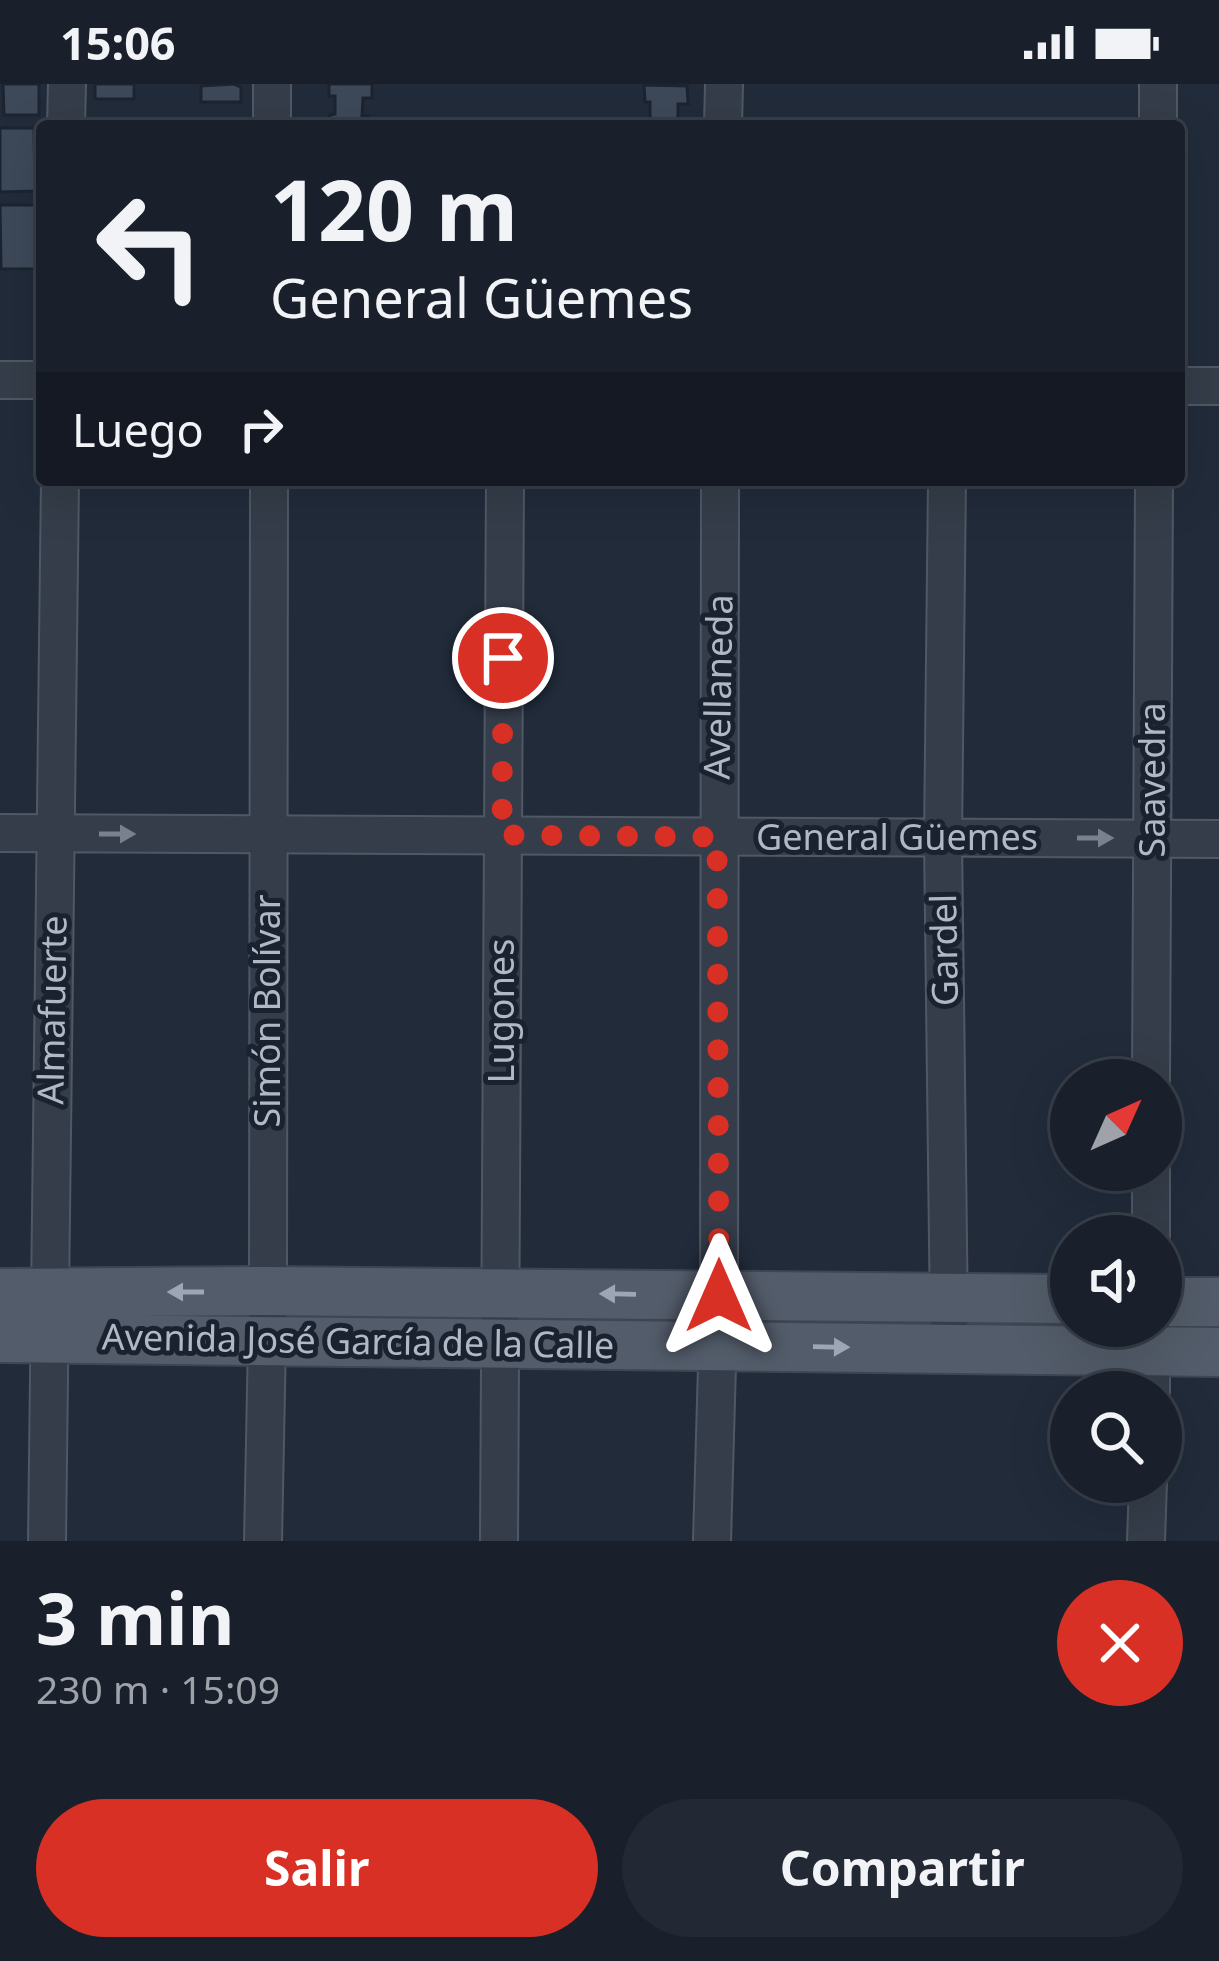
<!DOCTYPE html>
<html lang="es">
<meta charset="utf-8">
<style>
:root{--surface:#19202c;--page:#222834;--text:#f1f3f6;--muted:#9fa3a9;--line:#373e48;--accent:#d93025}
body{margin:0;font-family:"Noto Sans",sans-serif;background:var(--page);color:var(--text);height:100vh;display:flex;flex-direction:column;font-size:45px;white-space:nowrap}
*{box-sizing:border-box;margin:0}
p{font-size:39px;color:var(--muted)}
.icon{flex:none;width:66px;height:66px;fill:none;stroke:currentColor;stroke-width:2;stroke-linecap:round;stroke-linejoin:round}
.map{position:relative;height:1457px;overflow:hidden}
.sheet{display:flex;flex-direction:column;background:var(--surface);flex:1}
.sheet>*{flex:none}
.top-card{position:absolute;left:36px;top:36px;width:1149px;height:366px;border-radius:12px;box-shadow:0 12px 48px #0002,0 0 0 3px var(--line);background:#19202c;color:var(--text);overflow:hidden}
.needle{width:78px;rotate:45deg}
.fabs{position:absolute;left:1050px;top:975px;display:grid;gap:24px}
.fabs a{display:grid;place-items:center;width:132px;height:132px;border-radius:50%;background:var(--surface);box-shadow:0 12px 48px #0002,0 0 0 3px var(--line);font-size:60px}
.pin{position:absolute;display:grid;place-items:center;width:102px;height:102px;color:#fff;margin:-51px;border:6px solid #fff;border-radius:50%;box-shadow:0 3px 12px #0007}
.me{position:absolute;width:132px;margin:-66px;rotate:0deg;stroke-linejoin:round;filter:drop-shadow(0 0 9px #0008)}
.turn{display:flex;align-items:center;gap:42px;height:252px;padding:0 36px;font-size:54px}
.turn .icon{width:156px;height:156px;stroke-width:2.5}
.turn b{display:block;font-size:84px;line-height:102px}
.then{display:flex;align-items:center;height:114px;padding:0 36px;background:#0003;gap:24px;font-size:45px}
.round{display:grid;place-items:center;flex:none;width:126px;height:126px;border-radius:63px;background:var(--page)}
.head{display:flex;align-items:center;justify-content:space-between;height:204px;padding:0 36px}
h1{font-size:72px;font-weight:700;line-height:90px}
.cta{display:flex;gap:24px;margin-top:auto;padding:24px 36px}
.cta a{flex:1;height:138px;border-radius:72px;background:var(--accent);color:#fff;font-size:48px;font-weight:700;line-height:138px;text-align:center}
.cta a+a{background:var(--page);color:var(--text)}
.status{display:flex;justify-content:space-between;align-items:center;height:84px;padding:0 60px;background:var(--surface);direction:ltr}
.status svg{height:33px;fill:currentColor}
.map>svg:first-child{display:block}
</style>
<div class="status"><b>15:06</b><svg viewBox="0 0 49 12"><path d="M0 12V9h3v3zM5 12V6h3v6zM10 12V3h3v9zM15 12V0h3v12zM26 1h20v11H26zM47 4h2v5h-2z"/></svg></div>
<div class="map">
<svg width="1219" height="1457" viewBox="0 0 1219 1457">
<rect width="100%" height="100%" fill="#212b3a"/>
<!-- building -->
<g fill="#3d4959" stroke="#1c2431" stroke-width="3">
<path d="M3,0h36v31h-35z"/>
<rect x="95" y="0" width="39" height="15"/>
<path d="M234,0l7,3v15h-40v-16z"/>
<path d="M329,0h43v14h-9l-1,18h7v10h-39v-11l5,-1v-18h-6z"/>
<path d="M644,1l43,1 1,18h-10v18h7v4h-39l4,-5v-19h-5z"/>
<path d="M0,44h34l1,63 -35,1z"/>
<path d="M0,121h35l1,64h-35z"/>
</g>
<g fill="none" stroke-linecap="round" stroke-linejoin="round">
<!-- minor casing -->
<g stroke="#505865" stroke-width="40">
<g id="minor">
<path d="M66,42l1,-42"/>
<path d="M272,42v-42"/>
<path d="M723,42l1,-42"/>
<path d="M1158,42v-42"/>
<path d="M0,296h42"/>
<path d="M1179,302h40"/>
<path d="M947,396l-4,358 6,484"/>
<path d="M0,749l1219,6"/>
<path d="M1151,996l3,-600"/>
<path d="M1151,1152v-66"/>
<path d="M1151,1308v-66"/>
<path d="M47,1457l13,-1061"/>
<path d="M263,1457l5,-250 1,-811"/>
<path d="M499,1457l6,-1061"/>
<path d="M712,1457l7,-245 1,-816"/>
<path d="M1146,1457l2,-59"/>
</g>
</g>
<!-- major casing -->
<g stroke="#3e4653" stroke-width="52">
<g id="major">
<path d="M0,1209l268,-2 803,8"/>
<path d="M1161,1218h58"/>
<path d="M0,1254l1219,14"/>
</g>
</g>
<!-- minor -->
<use href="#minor" stroke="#353d4a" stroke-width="36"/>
<!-- major -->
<use href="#major" stroke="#535c6a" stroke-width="48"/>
</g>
<!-- one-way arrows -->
<defs><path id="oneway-solid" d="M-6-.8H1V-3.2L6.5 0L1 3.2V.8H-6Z" transform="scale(3)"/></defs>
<g fill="#79818e">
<use href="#oneway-solid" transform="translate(117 750)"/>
<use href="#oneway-solid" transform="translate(1095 754)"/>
</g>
<g fill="#9da6b4">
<use href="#oneway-solid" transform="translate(186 1208) rotate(180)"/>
<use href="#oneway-solid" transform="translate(618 1210) rotate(-179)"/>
<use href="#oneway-solid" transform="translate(831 1263) rotate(1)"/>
</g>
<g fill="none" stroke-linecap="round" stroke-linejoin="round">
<!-- route -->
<path stroke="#d93025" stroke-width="21" stroke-dasharray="0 37.8" d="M503,574l-1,177 215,2 2,459"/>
</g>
<g text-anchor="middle" stroke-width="10" stroke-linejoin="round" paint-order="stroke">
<!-- street labels -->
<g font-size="36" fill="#b0b8c6" stroke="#1a222f">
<text transform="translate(718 603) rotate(-89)" y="13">Avellaneda</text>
<text transform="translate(1152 696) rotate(-90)" y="13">Saavedra</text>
<text x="897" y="766">General Güemes</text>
<text transform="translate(944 866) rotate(-91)" y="13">Gardel</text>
<text transform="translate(52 926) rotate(-89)" y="13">Almafuerte</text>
<text transform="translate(267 927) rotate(-90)" y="13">Simón Bolívar</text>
<text transform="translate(501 927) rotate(-90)" y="13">Lugones</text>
<text transform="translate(358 1257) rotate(1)" y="13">Avenida José García de la Calle</text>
</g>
</g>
</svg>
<div class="fabs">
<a><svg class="needle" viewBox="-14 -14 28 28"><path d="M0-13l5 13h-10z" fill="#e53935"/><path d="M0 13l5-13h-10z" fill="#9fa3a9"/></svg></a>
<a><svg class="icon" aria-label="sound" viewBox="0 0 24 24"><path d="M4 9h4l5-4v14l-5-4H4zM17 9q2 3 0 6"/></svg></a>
<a><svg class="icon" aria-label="search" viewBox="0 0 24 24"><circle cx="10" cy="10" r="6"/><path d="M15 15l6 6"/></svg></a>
</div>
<div class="pin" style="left:503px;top:574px;background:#d93025"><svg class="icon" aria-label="arrive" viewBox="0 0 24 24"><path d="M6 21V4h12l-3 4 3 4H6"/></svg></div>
<svg class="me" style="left:719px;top:1212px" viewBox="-20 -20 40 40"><path d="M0-17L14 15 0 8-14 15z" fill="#d93025" stroke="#fff" stroke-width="4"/></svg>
<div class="top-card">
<div class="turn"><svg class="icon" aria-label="left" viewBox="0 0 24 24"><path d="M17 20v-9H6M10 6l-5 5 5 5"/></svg><div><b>120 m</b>General Güemes</div></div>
<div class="then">Luego<svg class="icon" aria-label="right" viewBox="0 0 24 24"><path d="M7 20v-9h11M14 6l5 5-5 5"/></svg></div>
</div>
</div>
<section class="sheet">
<div class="head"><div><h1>3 min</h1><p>230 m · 15:09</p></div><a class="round" style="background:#d93025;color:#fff"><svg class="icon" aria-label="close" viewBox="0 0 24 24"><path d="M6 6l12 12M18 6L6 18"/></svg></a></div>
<div class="cta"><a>Salir</a><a>Compartir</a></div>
</section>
